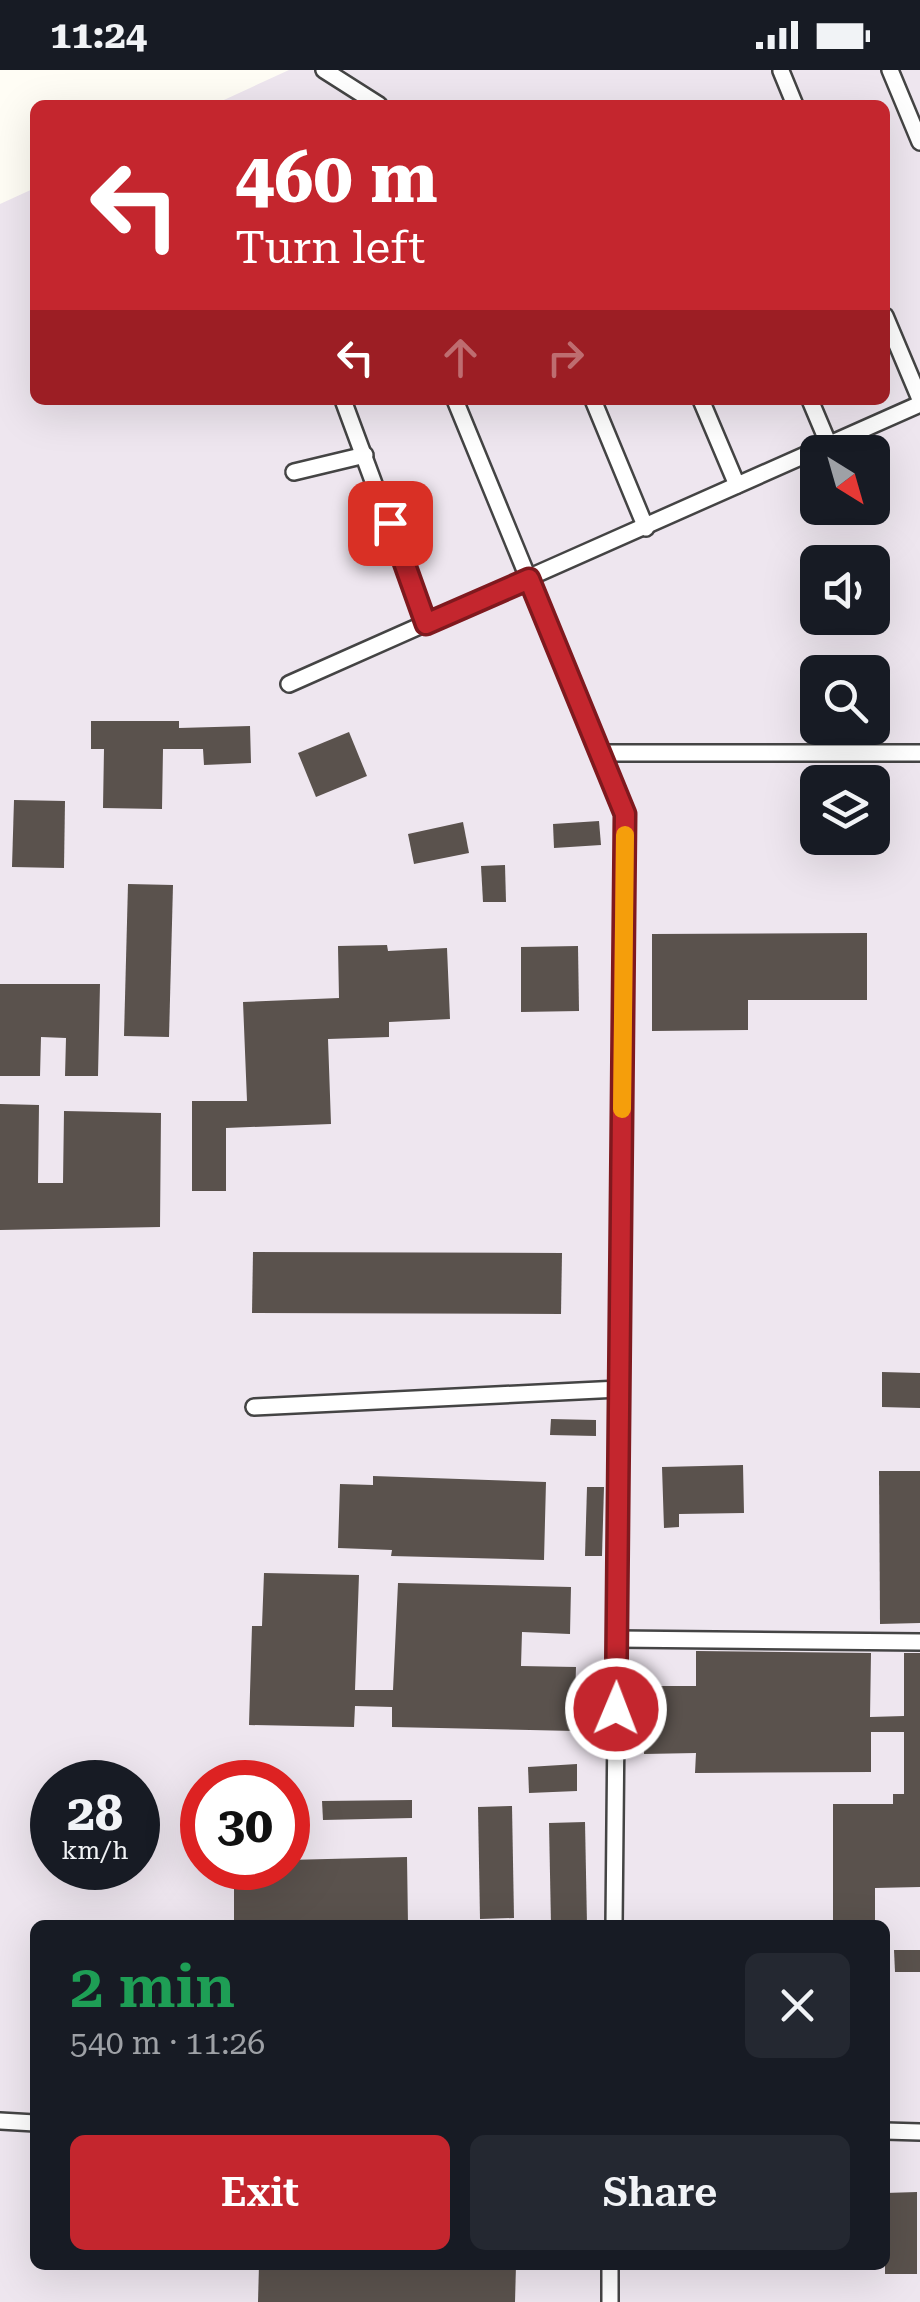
<!DOCTYPE html>
<meta charset="utf-8">
<style>
:root{--surface:#171b24;--page:#242831;--text:#f1f3f6;--muted:#9ea1a6;--accent:#c4262e}
body{margin:0;font-family:"Roboto Serif",serif;background:var(--page);color:var(--text);height:100vh;display:flex;flex-direction:column;font-size:38px;white-space:nowrap}
*{box-sizing:border-box;margin:0}
p{font-size:32px;color:var(--muted)}
.icon{flex:none;width:55px;height:55px;fill:none;stroke:currentColor;stroke-width:2;stroke-linecap:round;stroke-linejoin:round}
.map{position:relative;flex:1;overflow:hidden}
.side{position:absolute;left:30px;top:1850px;width:860px;height:350px;display:flex;flex-direction:column;background:var(--surface);border-radius:15px;box-shadow:0 10px 40px #0002}
.side>*{flex:none}
.hud{position:absolute;left:30px;top:30px;width:860px;height:305px;border-radius:15px;box-shadow:0 10px 40px #0002;background:#c4262e;color:#fff;overflow:hidden}
.needle{width:65px;rotate:143deg}
.controls{position:absolute;left:800px;top:365px;display:grid;gap:20px}
.controls a{display:grid;place-items:center;width:90px;height:90px;border-radius:15px;background:var(--surface);box-shadow:0 10px 40px #0002;font-size:50px}
.speed{position:absolute;left:30px;top:1690px;display:flex;gap:20px;font-size:50px;font-weight:700;text-align:center}
.speed>*{display:grid;place-content:center;width:130px;height:130px;border-radius:50%;background:var(--surface);box-shadow:0 10px 40px #0002;line-height:1}
.speed small{font-size:25px;font-weight:400}
.speed .limit{border:15px solid #d22;background:#fff;color:#111}
.pin{position:absolute;display:grid;place-items:center;width:85px;height:85px;color:#fff;margin:-42px;border-radius:20px;box-shadow:0 5px 15px #0006}
.me{position:absolute;width:110px;margin:-55px;rotate:1deg;stroke-linejoin:round;filter:drop-shadow(0 0 8px #0008)}
.turn{display:flex;align-items:center;gap:35px;height:210px;padding:0 40px;font-size:45px}
.turn .icon{width:130px;height:130px;stroke-width:2.5}
.turn b{display:block;font-size:70px;line-height:85px}
.lanes{display:flex;align-items:center;height:95px;padding:0 40px;background:#0003;justify-content:center;gap:50px;direction:ltr}
.lanes .off{opacity:.35}
.round{display:grid;place-items:center;flex:none;width:105px;height:105px;border-radius:15px;background:var(--page)}
.headline{display:flex;align-items:center;justify-content:space-between;height:170px;padding:0 40px}
h1{font-size:60px;font-weight:600;line-height:75px;color:#1e9e55}
.button{display:flex;gap:20px;margin-top:auto;padding:20px 40px}
.button a{flex:1;height:115px;border-radius:15px;background:var(--accent);color:#fff;font-size:40px;font-weight:600;line-height:115px;text-align:center}
.button a+a{background:var(--page);color:var(--text)}
.status{display:flex;justify-content:space-between;align-items:center;height:70px;padding:0 50px;background:var(--surface);direction:ltr}
.status svg{height:28px;fill:currentColor}
.map>svg:first-child{display:block}
</style>
<div class="status"><b>11:24</b><svg viewBox="0 0 49 12"><path d="M0 12V9h3v3zM5 12V6h3v6zM10 12V3h3v9zM15 12V0h3v12zM26 1h20v11H26zM47 4h2v5h-2z"/></svg></div>
<div class="map">
<svg width="920" height="2232" viewBox="0 0 920 2232">
<rect width="100%" height="100%" fill="#fffdf5"/>
<!-- industrial -->
<path fill="#eee6ef" fill-rule="evenodd" d="M289,0h631v2232h-920v-2098l35,-16v212h850v-295h-672zM818,382h54v56h-54zM818,492h54v56h-54zM818,602h54v56h-54zM818,712h54v56h-54zM52,1712h86v86h-86zM202,1712h86v86h-86zM35,1855h850v340h-850z"/>
<!-- building -->
<g fill="#5a524d">
<path d="M91,651h88v7l71,-2 1,37 -47,2 -1,-16h-40l-1,60 -59,-1 1,-59h-13z"/>
<path d="M349,662l18,44 -51,21 -18,-44z"/>
<path d="M14,730l51,1 -1,67 -52,-1z"/>
<path d="M599,751l2,24 -47,3 -1,-24z"/>
<path d="M463,752l6,31 -55,11 -6,-30z"/>
<path d="M505,795l1,37h-23l-2,-36z"/>
<path d="M128,814l45,1 -4,152 -45,-1z"/>
<path d="M867,863v67h-119v30l-96,1v-97z"/>
<path d="M387,875l1,6 59,-3 3,71 -61,3v15l-61,2 3,85 -105,4v63h-34v-90h55l-4,-99 96,-4 -1,-52z"/>
<path d="M578,876l1,65 -58,1v-65z"/>
<path d="M0,914h100l-2,92h-33l1,-38 -25,-1 -1,39h-40z"/>
<path d="M0,1034l39,1 -1,78h25l1,-72 97,2 -1,114 -160,3z"/>
<path d="M253,1182l309,1 -1,61 -309,-1z"/>
<path d="M882,1302l38,1v35l-38,-1z"/>
<path d="M551,1349l45,1v16l-46,-1z"/>
<path d="M743,1395l1,48 -65,1v13l-15,1 -2,-61z"/>
<path d="M879,1401h41v152l-40,1z"/>
<path d="M373,1406l173,6 -2,78 -153,-4 1,-6 -54,-2 2,-64 33,1z"/>
<path d="M587,1417h17l-2,69h-17z"/>
<path d="M264,1503l95,2 -4,115h38l5,-107 173,4 -1,47 -48,-2 -1,34 55,1 -2,64 -182,-4v-20l-37,-1 -1,21 -105,-2 3,-99h10z"/>
<path d="M696,1581l175,2 -1,64 34,-1v-63h16v234l-45,1v37h-42v-121h60v-10h11v-62h-33v40l-176,1 1,-20 -52,1v-26h15v-42h37z"/>
<path d="M577,1694v27l-48,2 -1,-26z"/>
<path d="M412,1730v18l-89,2 -1,-19z"/>
<path d="M512,1736l2,112 -34,1 -2,-112z"/>
<path d="M585,1752l2,103h-36l-2,-102z"/>
<path d="M407,1787l1,68h-174v-57h54v-8z"/>
<path d="M894,1880h26v22h-25z"/>
<path d="M917,2122v82h-32v-81z"/>
<path d="M259,2195h257l-1,37h-257z"/>
</g>
<g fill="none" stroke-linecap="round" stroke-linejoin="round">
<!-- minor casing -->
<g stroke="#444" stroke-width="20">
<g id="minor">
<path d="M324,0l55,35"/>
<path d="M890,0l30,72"/>
<path d="M781,1l14,34"/>
<path d="M885,246l35,83"/>
<path d="M343,330l83,224"/>
<path d="M455,330l170,414 -11,1111"/>
<path d="M593,330l53,128"/>
<path d="M701,330l36,85"/>
<path d="M810,330l19,45"/>
<path d="M294,402l71,-17"/>
<path d="M289,614l631,-280"/>
<path d="M601,683h319"/>
<path d="M254,1337l365,-18"/>
<path d="M617,1569l303,3"/>
<path d="M0,2051l35,2"/>
<path d="M885,2061l35,1"/>
<path d="M610,2232v-37"/>
</g>
</g>
<!-- minor -->
<use href="#minor" stroke="#fff" stroke-width="15"/>
</g>
<g fill="none" stroke-linecap="round" stroke-linejoin="round">
<!-- route casing -->
<g stroke="#7f191e" stroke-width="25">
<path id="route" d="M390,453l36,101 103,-45 96,235 -9,895"/>
</g>
<!-- route -->
<use href="#route" stroke="#c4262e" stroke-width="18"/>
<!-- slow -->
<path stroke="#f59e0b" stroke-width="18" d="M622,1039l3,-274"/>
</g>
</svg>
<div class="controls">
<a><svg class="needle" viewBox="-14 -14 28 28"><path d="M0-13l5 13h-10z" fill="#e53935"/><path d="M0 13l5-13h-10z" fill="#9ea1a6"/></svg></a>
<a><svg class="icon" aria-label="sound" viewBox="0 0 24 24"><path d="M4 9h4l5-4v14l-5-4H4zM17 9q2 3 0 6"/></svg></a>
<a><svg class="icon" aria-label="search" viewBox="0 0 24 24"><circle cx="10" cy="10" r="6"/><path d="M15 15l6 6"/></svg></a>
<a><svg class="icon" aria-label="layers" viewBox="0 0 24 24"><path d="M12 4l9 5-9 5-9-5zM3 14l9 5 9-5"/></svg></a>
</div>
<div class="speed"><div>28<small>km/h</small></div><div class="limit">30</div></div>
<div class="pin" style="left:390px;top:453px;background:#d93025"><svg class="icon" aria-label="arrive" viewBox="0 0 24 24"><path d="M6 21V4h12l-3 4 3 4H6"/></svg></div>
<svg class="me" style="left:616px;top:1639px" viewBox="-20 -20 40 40"><circle r="17" fill="#c4262e" stroke="#fff" stroke-width="3"/><path d="M0-11L8 9 0 5-8 9z" fill="#fff"/></svg>
<div class="hud">
<div class="turn"><svg class="icon" aria-label="left" viewBox="0 0 24 24"><path d="M17 20v-9H6M10 6l-5 5 5 5"/></svg><div><b>460 m</b>Turn left</div></div>
<div class="lanes"><svg class="icon" aria-label="left" viewBox="0 0 24 24"><path d="M17 20v-9H6M10 6l-5 5 5 5"/></svg><svg class="icon off" aria-label="ahead" viewBox="0 0 24 24"><path d="M12 20V5M6 11l6-6 6 6"/></svg><svg class="icon off" aria-label="right" viewBox="0 0 24 24"><path d="M7 20v-9h11M14 6l5 5-5 5"/></svg></div>
</div>
<section class="side">
<div class="headline"><div><h1>2 min</h1><p>540 m · 11:26</p></div><a class="round"><svg class="icon" aria-label="close" viewBox="0 0 24 24"><path d="M6 6l12 12M18 6L6 18"/></svg></a></div>
<div class="button"><a>Exit</a><a>Share</a></div>
</section>
</div>
